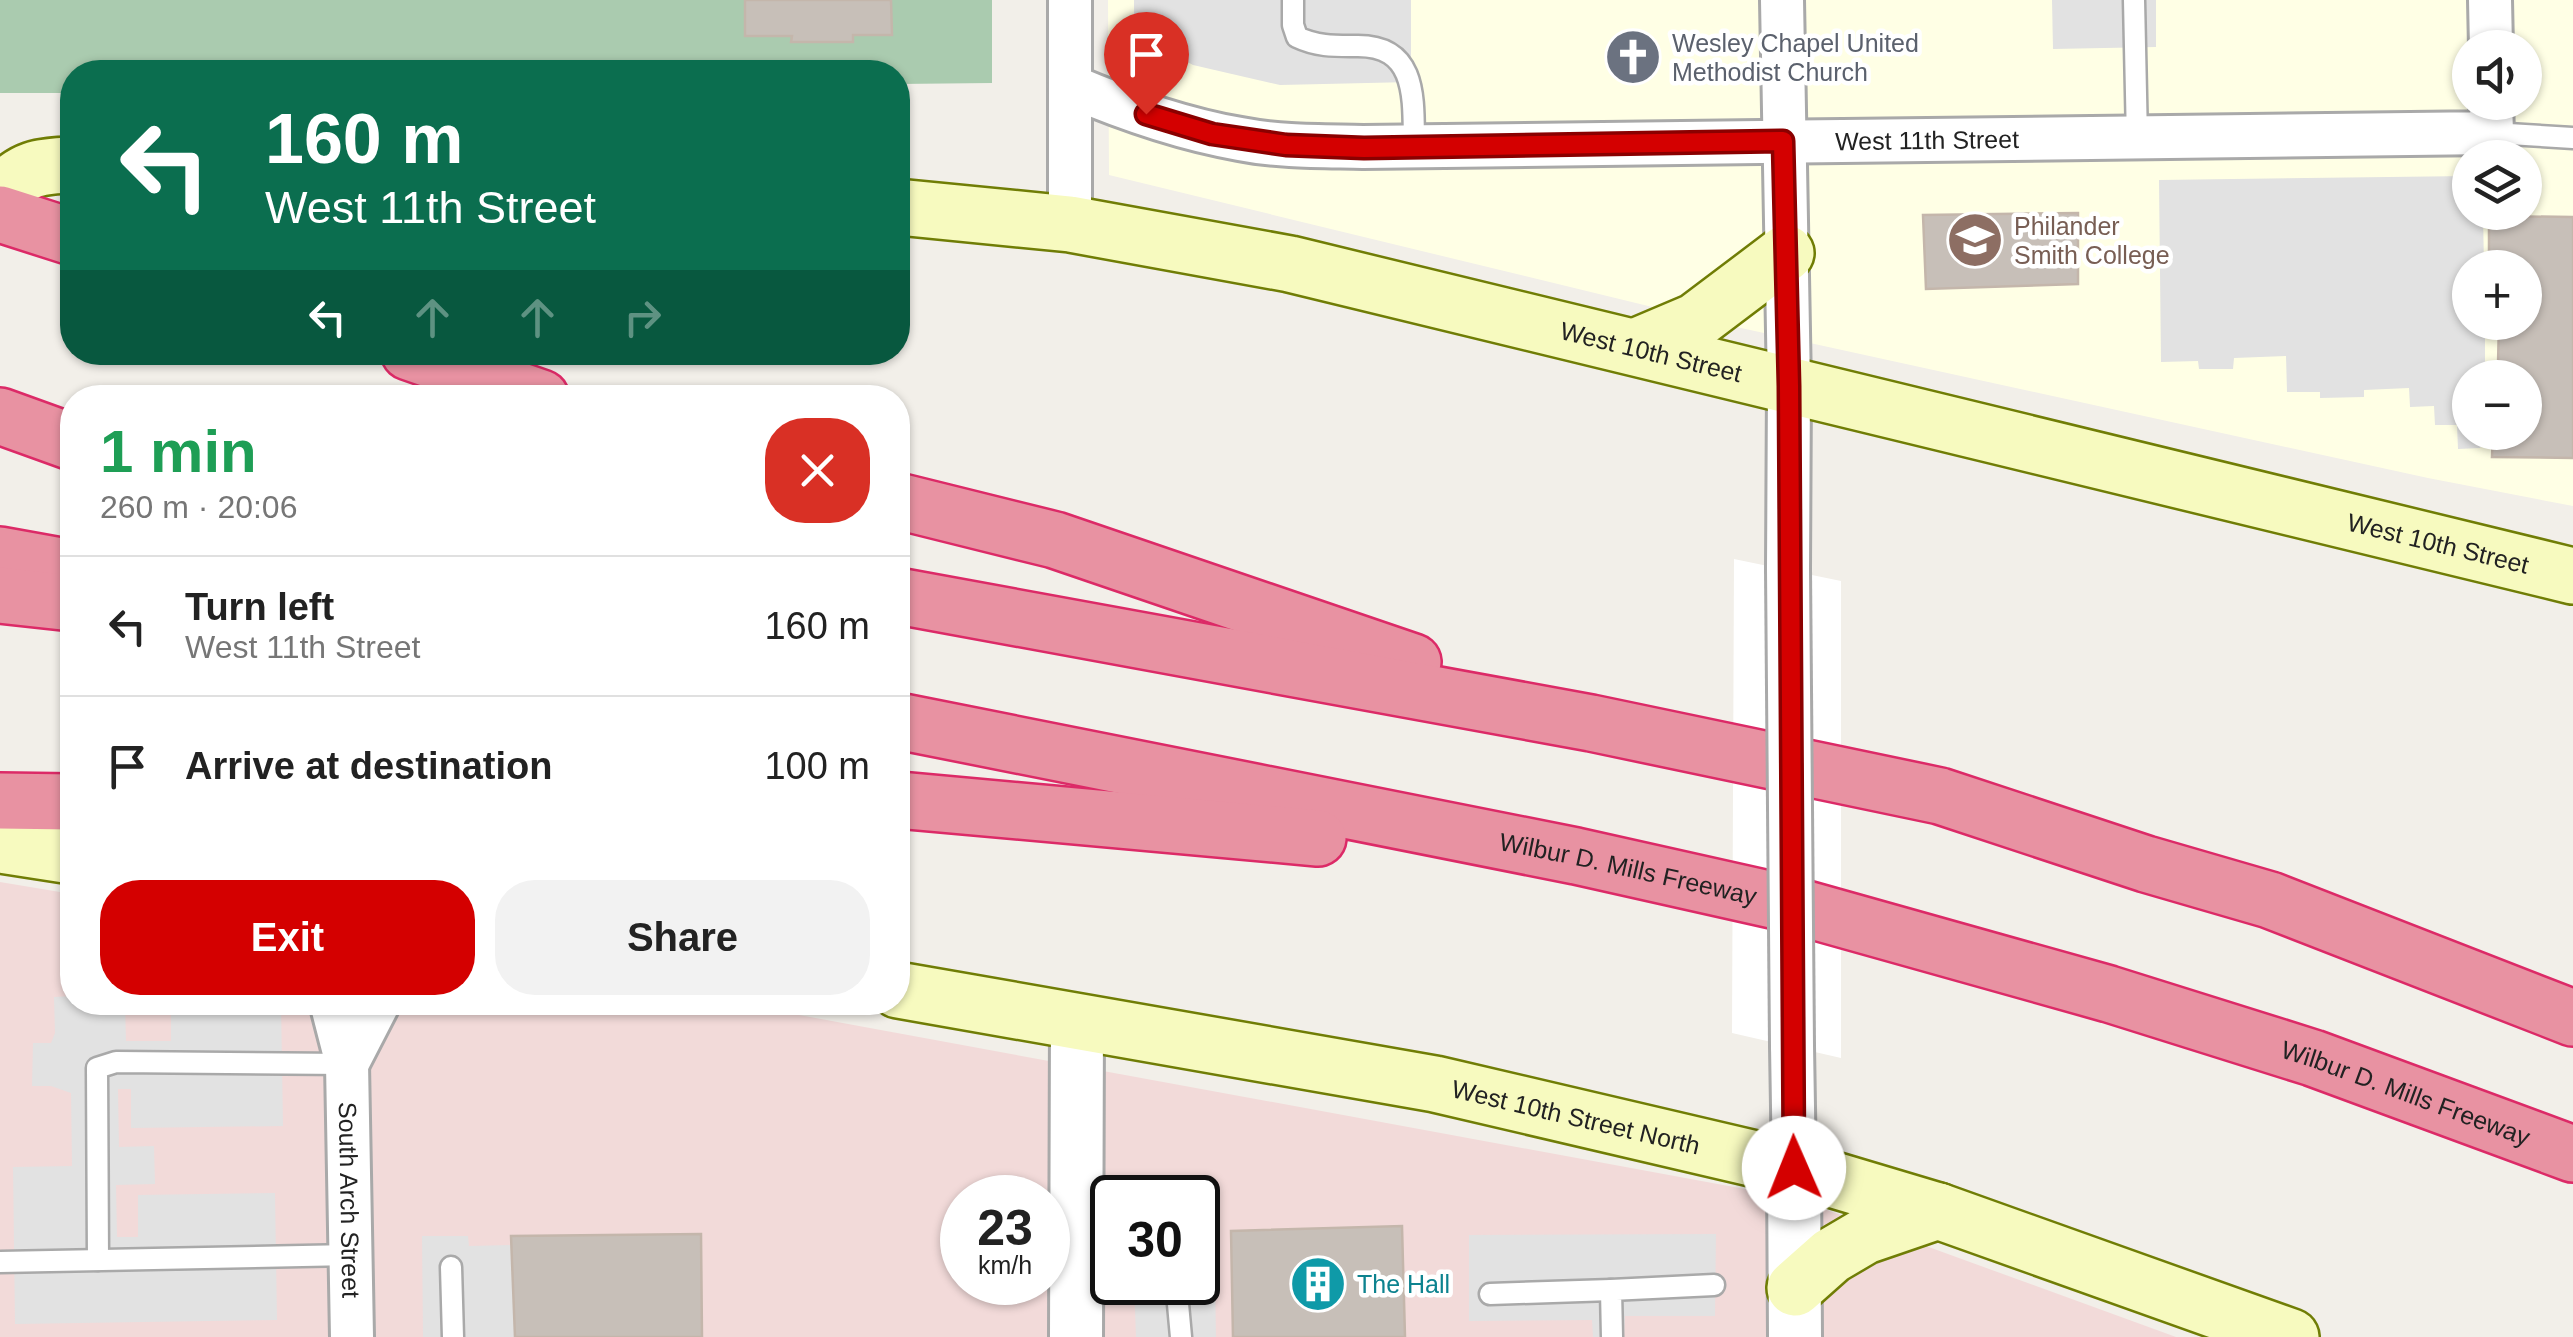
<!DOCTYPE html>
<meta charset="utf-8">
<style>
:root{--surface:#fff;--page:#f2f2f2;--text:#222;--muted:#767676;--line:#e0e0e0;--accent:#d40000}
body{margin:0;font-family:Helvetica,sans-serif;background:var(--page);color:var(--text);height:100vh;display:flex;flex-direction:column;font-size:38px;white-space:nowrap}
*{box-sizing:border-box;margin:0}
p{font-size:32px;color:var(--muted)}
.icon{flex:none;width:55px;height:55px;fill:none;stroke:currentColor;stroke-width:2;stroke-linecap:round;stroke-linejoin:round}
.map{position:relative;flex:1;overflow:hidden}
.side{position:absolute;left:60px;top:385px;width:850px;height:630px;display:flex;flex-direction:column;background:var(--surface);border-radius:40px;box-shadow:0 2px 8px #0004}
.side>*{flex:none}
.hud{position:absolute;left:60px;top:60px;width:850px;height:305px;border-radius:40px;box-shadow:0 2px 8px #0004;background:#0b6e4f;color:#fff;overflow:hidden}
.tools{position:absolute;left:2452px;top:30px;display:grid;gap:20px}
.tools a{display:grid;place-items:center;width:90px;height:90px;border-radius:50%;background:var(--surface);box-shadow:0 2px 8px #0004;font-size:50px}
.speed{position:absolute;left:940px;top:1175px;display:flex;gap:20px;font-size:50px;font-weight:700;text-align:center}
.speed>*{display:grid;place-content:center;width:130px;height:130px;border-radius:50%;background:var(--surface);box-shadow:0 2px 8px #0004;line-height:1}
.speed small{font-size:25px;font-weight:400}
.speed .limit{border:5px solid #111;border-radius:15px;background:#fff;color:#111}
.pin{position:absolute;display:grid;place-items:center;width:85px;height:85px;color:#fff;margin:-102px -42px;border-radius:50% 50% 50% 0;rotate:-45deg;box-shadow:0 0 10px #0007}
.pin .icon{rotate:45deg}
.me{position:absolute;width:110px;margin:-55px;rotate:359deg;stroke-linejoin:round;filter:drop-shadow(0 0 8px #0008)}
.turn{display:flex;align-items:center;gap:35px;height:210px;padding:0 40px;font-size:45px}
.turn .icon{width:130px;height:130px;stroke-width:2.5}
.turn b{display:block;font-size:70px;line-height:85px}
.lanes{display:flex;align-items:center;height:95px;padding:0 40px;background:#0003;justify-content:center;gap:50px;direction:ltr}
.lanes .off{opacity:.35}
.round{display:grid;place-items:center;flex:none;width:105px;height:105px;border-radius:40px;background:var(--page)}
.overview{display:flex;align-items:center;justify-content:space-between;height:170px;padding:0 40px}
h1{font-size:60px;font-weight:700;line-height:75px;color:#1e9e55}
.primary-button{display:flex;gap:20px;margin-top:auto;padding:20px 40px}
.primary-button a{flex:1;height:115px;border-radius:40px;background:var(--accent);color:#fff;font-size:40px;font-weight:700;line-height:115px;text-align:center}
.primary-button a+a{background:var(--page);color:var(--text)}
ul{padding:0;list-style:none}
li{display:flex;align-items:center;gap:30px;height:140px;padding:0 40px;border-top:2px solid var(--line)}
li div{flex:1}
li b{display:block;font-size:38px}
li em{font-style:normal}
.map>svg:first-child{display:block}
</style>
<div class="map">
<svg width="2573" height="1337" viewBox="0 0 2573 1337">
<rect width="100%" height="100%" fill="#f2efe9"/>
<!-- commercial -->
<path fill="#f2dad9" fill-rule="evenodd" d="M0,882l72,12v108l662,1 1060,195 382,139h-2176zM962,1198h86v84h-86zM1112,1198h86v84h-86z"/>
<!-- education -->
<path fill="#ffffe5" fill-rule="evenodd" d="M1108,0h1465v506l-145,-28 -710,-155 -609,-148zM2470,48h55v54h-55zM2470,158h55v54h-55zM2470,268h55v54h-55zM2470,378h55v54h-55z"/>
<!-- cemetery -->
<path fill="#aacbaf" d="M0,0h992v83l-94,1v-12h-826v21h-72z"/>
<!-- parking -->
<g fill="#e2e2e2">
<path d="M1134,0h277v82l-131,3 -87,-20 -59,-32z"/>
<path d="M2052,0h104v47l-103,2z"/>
<path d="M2470,176v36l13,1 1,54 -14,1v54l15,1v54l-15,1v54l16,1 -6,15 -22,1 -1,-24h-22l-1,-19 -24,1 -1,-19 -45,2v7l-44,1v-6h-33l-1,-36 -52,2 -1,11h-34l-1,-8 -37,1 -2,-182z"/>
<path d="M72,996v6l53,1 1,38h45v-38h110l2,123 -152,2v-39h-13l1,58 35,-1 1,38 -39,1 1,52h21v-42l137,-2 2,127 -262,4 -2,-157 59,-1 -1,-73 -20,-7h-19l1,-43h18l4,-10 -1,-36z"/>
<path d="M1198,1220h16l2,117h-80l-2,-54 64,-1z"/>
<path d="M1716,1234l-1,82h-90l-1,21h-31l-1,-17 -123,1v-86z"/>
<path d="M422,1236h46l1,10 45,-1 1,92h-92z"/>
</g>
<!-- pier -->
<path fill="#fff" d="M1734,559l107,22v477l-109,-25z"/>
<!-- building -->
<g fill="#c7bfb8" stroke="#c4b6ab" stroke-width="2.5">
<path d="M745,0h146l1,35h-39v7h-62l1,-6h-47z"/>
<path d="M2078,213v71l-152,5 -3,-74z"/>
<path d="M2489,216l84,1v241l-81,-1 1,-25h32v-54h-14v-13l-13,-1 1,-42h26v-54l-36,-3z"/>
<path d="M1402,1226l3,111h-172l-2,-106z"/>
<path d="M701,1234l1,103h-187l-4,-101z"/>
</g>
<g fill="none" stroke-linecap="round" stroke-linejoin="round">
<!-- service casing -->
<g stroke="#a9a9a9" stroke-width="25">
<g id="service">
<path d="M1293,0v25l4,12c21,10 39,9 61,9 61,0 55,56 56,101"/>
<path d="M2134,0l3,140"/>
<path d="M2492,133l81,5"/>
<path d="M98,1260l-1,-192 19,-6 231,2"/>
<path d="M0,1262l351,-7"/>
<path d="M451,1267l2,70"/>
<path d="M1176,1282l5,55"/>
<path d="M1490,1294l121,-4"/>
<path d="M1612,1337l-1,-47 103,-5"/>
</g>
</g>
<!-- minor casing -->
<g stroke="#a9a9a9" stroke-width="48">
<g id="minor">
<path d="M1070,0v224"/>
<path d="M1782,0l7,386 -1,183"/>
<path d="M2490,0l1,48"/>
<path id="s1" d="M1071,86c54,23 111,43 169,53 41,8 82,7 123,8l1129,-14 -1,-31"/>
<path id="s2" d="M331,1002l16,62 5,273"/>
<path d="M1792,1046l2,122"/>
<path d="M347,1064l32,-62"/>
</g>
</g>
<!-- tertiary casing -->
<g stroke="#a9a9a9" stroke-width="58">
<g id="tertiary">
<path d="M1794,1168l1,169"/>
<path d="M1076,1337l1,-316"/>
</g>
</g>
<!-- secondary casing -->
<g stroke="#707d05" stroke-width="60">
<g id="secondary">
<path d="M0,194c23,-26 39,-28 72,-29"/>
<path id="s3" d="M898,207l172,17 220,40 1283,312"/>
<path d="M1637,346l59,-25 90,-68"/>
<path d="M0,845l72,11"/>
<path id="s4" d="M898,990l537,94 359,84 144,43 353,126"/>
<path d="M1795,1288l36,-32 34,-20 73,-25"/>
</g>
</g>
<!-- motorway casing -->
<g stroke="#dc2a67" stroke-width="60">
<g id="motorway">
<path d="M0,214l72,23"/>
<path d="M409,352l132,46"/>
<path d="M0,416l72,26"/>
<path d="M898,501l157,39 358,122"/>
<path d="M0,555l72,13"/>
<path d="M0,595l72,8"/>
<path d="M898,596l693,127 349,73 206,68 124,36 303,118"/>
<path id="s5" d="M898,721l678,135 205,46 328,92 204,64 260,96"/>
<path d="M898,800l420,38"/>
<path d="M0,801l72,1"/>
</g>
</g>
<!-- service -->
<use href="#service" stroke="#fff" stroke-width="20"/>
<!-- minor -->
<use href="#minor" stroke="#fff" stroke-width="42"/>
<!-- tertiary -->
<use href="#tertiary" stroke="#fff" stroke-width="52"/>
<!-- secondary -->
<use href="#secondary" stroke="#f7fabf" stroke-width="55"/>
<!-- motorway -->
<use href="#motorway" stroke="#e892a2" stroke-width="55"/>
<!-- minor-bridge casing -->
<g stroke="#a9a9a9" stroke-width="48" stroke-linecap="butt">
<path id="minor-bridge" d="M1788,569l4,477"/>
</g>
<!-- minor-bridge -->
<use href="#minor-bridge" stroke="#fff" stroke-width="42"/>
</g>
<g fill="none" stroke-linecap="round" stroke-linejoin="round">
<!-- route casing -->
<g stroke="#8a0000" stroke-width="25">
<path id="route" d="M1146,114l66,20 74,11 78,3 419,-7 6,245 5,782"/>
</g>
<!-- route -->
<use href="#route" stroke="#d40000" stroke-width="18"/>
</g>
<!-- icons -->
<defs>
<g id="church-disc" transform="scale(2.875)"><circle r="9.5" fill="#6b7280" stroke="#fff"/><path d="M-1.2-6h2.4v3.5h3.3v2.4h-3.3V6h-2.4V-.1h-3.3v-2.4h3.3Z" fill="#fff"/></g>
<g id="university-disc" transform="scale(2.875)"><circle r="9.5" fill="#8d6e63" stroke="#fff"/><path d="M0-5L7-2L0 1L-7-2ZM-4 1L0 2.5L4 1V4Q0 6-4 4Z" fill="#fff"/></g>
<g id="building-disc" transform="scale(2.875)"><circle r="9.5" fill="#0f9aa8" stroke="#fff"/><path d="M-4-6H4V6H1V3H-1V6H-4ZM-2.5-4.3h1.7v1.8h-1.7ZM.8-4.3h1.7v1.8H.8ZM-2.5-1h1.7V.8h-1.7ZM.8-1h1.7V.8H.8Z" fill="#fff"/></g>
</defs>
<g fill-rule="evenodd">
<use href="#church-disc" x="1633" y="57"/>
<use href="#university-disc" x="1975" y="240"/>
<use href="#building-disc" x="1318" y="1284"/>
</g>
<g text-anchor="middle" stroke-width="9" stroke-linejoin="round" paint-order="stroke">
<!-- worship labels -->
<g font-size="25" fill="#5b616d" stroke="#fff" text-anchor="start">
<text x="1672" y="52">Wesley Chapel United<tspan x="1672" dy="29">Methodist Church</tspan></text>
</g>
<!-- street labels -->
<g font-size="25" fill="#222" stroke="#fff">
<text dy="9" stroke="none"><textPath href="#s1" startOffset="865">West 11th Street</textPath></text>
<text dy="9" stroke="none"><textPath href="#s3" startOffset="768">West 10th Street</textPath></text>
<text dy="9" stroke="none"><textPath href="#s3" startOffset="1578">West 10th Street</textPath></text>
<text dy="9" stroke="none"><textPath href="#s5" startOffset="745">Wilbur D. Mills Freeway</textPath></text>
<text dy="9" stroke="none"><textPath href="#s5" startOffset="1555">Wilbur D. Mills Freeway</textPath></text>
<text dy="9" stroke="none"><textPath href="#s4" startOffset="690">West 10th Street North</textPath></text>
<text dy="9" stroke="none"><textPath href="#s2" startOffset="200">South Arch Street</textPath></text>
</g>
<!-- education labels -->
<g font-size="25" fill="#785e54" stroke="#fff" text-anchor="start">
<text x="2014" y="235">Philander<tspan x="2014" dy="29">Smith College</tspan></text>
</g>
<!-- culture labels -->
<g font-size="25" fill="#0d838f" stroke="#fff" text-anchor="start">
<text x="1357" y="1293">The Hall</text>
</g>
</g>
</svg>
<div class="tools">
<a><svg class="icon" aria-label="sound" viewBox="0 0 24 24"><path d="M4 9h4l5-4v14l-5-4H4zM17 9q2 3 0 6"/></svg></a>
<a><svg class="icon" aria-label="layers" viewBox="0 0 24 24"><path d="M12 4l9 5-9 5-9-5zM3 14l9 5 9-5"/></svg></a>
<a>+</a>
<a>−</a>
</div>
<div class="speed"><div>23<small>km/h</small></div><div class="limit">30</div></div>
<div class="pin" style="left:1146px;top:114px;background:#d93025"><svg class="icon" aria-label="arrive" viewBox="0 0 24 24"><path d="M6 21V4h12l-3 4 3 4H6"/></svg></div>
<svg class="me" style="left:1794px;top:1168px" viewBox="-20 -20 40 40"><circle r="19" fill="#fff"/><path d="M0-13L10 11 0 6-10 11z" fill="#d40000"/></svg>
<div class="hud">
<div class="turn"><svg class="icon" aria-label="left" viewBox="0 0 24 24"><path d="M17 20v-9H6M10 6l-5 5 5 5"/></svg><div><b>160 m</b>West 11th Street</div></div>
<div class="lanes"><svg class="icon" aria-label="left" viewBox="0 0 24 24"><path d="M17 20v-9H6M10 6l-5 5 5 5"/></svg><svg class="icon off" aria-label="ahead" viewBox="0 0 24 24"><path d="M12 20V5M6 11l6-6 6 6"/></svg><svg class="icon off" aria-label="ahead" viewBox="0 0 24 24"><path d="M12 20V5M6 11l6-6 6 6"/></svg><svg class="icon off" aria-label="right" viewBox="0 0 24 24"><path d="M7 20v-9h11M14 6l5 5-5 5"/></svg></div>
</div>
<section class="side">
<div class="overview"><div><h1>1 min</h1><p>260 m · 20:06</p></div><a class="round" style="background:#d93025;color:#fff"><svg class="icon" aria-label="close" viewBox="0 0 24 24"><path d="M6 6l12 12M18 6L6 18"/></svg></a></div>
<ul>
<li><svg class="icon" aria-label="left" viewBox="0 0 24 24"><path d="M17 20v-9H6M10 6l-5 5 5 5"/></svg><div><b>Turn left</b><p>West 11th Street</p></div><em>160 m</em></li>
<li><svg class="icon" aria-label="arrive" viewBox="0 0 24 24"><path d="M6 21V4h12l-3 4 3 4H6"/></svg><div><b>Arrive at destination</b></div><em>100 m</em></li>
</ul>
<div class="primary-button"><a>Exit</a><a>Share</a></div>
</section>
</div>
